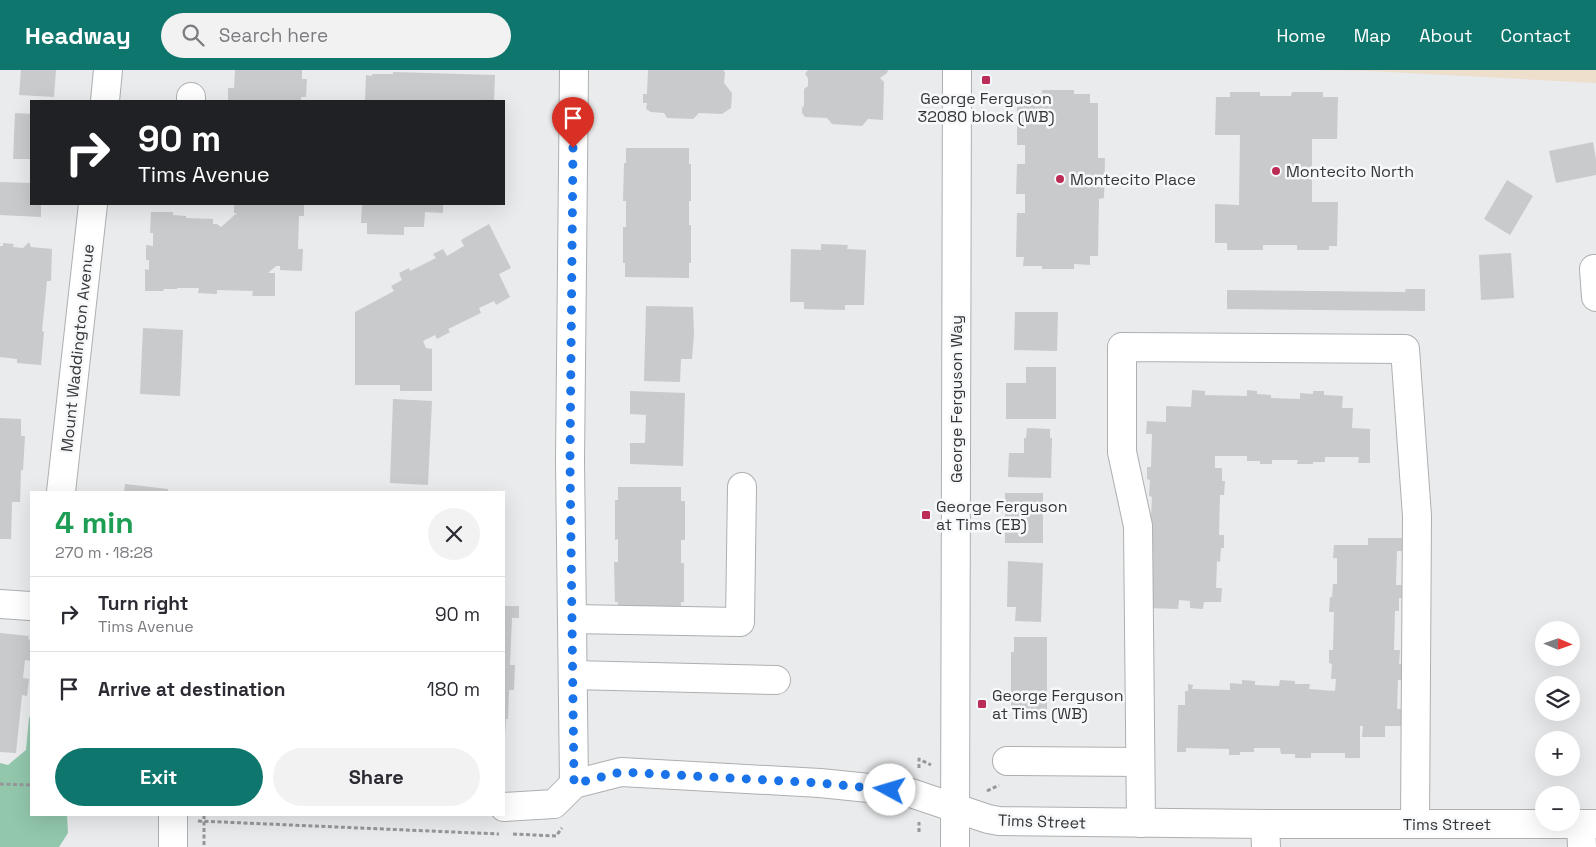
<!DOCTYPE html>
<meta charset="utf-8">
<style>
:root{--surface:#fff;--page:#f2f2f3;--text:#2b2b33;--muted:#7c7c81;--line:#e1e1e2;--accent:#0f766e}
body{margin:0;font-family:"Space Grotesk",sans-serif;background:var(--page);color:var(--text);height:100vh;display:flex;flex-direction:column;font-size:19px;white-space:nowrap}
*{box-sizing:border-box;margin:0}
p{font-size:16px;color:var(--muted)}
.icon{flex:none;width:28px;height:28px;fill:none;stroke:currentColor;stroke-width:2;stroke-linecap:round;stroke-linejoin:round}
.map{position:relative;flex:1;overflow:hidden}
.drawer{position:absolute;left:30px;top:421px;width:475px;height:325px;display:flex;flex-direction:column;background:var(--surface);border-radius:0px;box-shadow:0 5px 20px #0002}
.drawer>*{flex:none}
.guide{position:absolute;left:30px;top:30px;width:475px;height:105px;border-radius:0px;box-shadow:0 5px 20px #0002;background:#202124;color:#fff;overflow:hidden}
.needle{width:32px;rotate:92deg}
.buttons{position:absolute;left:1535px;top:551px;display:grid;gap:10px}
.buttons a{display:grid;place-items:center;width:45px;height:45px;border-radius:50%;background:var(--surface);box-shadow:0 5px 20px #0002;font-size:25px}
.pin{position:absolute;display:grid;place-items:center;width:42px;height:42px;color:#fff;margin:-51px -21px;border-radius:50% 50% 50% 0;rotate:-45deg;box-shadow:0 0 5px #0007}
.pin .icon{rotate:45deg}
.me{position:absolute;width:55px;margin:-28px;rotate:276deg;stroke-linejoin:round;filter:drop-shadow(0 0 4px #0008)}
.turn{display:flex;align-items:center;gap:18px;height:105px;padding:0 25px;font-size:22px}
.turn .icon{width:65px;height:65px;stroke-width:2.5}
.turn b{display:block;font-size:35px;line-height:42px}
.round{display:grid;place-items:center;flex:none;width:52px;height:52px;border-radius:26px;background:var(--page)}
.headline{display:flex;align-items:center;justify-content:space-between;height:85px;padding:0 25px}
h1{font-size:30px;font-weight:700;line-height:38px;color:#1e9e55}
.primary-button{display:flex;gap:10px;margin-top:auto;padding:10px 25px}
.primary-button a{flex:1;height:58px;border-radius:30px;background:var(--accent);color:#fff;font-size:20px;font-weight:700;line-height:58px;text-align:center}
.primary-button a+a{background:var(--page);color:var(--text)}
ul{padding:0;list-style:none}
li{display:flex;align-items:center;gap:15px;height:75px;padding:0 25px;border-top:1px solid var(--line)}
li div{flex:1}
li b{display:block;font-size:19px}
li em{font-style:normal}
header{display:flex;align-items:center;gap:30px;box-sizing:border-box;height:70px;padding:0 25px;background:var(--accent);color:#fff}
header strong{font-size:24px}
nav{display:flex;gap:28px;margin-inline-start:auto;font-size:18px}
.search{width:350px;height:45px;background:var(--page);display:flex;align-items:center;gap:12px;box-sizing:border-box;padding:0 18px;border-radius:28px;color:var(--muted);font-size:19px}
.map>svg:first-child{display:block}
</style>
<header>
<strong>Headway</strong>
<div class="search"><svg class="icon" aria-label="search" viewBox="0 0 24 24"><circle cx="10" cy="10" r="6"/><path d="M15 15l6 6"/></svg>Search here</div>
<nav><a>Home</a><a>Map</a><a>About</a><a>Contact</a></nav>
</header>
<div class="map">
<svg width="1596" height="777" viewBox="0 0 1596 777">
<rect width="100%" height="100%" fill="#e9ebed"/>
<!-- education -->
<path fill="#eedecc" d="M1315,0h281v13l-225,-12z"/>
<!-- forest -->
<path fill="#92c7ac" d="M31,645v100h36l1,18 -9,14h-59v-84l8,2 18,-15 3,-32z"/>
<!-- building -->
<g fill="#c8cacc">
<path d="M21,0h35l-2,27 -35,-2z"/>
<path d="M235,0h67v9h5l-1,18h-5v4h-73v-13h6z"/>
<path d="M648,0h75l2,2 -1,11 8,10 -1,15 -9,6 -23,-1 -6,6 -26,-1 -3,-5 -13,-1 -5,-3 1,-6h-4v-9h4z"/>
<path d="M808,0h80l-1,3 -7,5 4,4 -1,38 -15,-1 -6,7 -30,-2 -5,-6 -22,-1 -3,-4v-5l2,-2v-17l4,-3v-8l-3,-4z"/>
<path d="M393,2l102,3 -1,26h-129l1,-26 6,1v-2h21z"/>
<path d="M1042,20h32v4h16v9h8v55h7l-1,40 -5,1 -1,57h-8v9l-16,-1v5h-32v-3h-19l1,-9h-8l1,-44h8v-19h-9l1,-30h8v-19h-8v-43h9v-8h16z"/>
<path d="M1230,22h30v4h31l1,-4h31v5h15l-1,42h-25v63h26l-1,44h-8v4h-32v-5h-34v5h-36v-7h-12v-39l24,1 1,-70h-25l1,-38h14z"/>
<path d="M15,43l16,1v45h-18z"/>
<path d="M1593,72l3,18v15l-40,8 -7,-32z"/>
<path d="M626,78h63v16h2v37h-2v24h2v38h-2v15l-64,-1v-14h-2v-36h3v-26h-3l1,-38h2z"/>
<path d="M1507,110l26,16 -23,39 -26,-16z"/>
<path d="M0,112l31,1v21h10v13l-41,-2z"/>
<path d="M234,134h70v12h-5l-1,33h5l-1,22 -22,-1v-4h-4l-8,7h7v23h-23l1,-5 -36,-1v4l-19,-1 1,-5h-22v1h-13l-1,2h-18v-22l4,1v-10h-3v-15l7,1v-13h-3l1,-21h22v3l13,1v2l27,1v5h4l4,3 16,-14h-3z"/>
<path d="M362,134h81v9l-18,-1 -1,15h-20v8l-37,-1v-11h-6z"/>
<path d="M489,154l22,44 -12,6 11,23 -14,8 -2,-4 -15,7 2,5 -33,16 2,3 -13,7 -2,-4 -12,6 3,7 6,1v42h-32v-6h-45v-73l39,-21 -3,-5 11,-6 -3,-7 10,-5 1,3 26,-13 -3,-4 10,-5 4,7 17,-10 -3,-6z"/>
<path d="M29,172l2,5 21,2 -1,32h-4l-5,50 2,1 -3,33 -24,-2v-4l-17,-2v-111h3v-3l11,1 -1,3 10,1z"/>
<path d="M821,174l27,1 -1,4 19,1 -2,55h-19v5l-41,-1v-7h-14l1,-53 30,1z"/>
<path d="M1511,183l3,45 -33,2 -2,-45z"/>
<path d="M1405,219h20v22l-198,-2v-19l179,2z"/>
<path d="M646,236l47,1 1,26 -2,26h-11l-1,23 -36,-1z"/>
<path d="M1015,242h43l-1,39 -43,-1z"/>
<path d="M143,258l40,2 -3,66 -40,-2z"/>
<path d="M1026,297h30v52h-50v-36h20z"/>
<path d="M1192,320l13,1v4l42,1v-6l10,1v3l14,1v3l29,1v-6l13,1v-3h11v4l19,1 -1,12h11l-1,20 18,1v34h-12l1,-6h-34v5h-12v2h-16l1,-4h-26v4h-12v-3h-13v-5h-32v12h7v13h3l-1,14h-4l-1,40h5v13h-3l-1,14 -3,-1 -1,27h6l-1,14h-17l-1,7 -13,-1v-7l-11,-1 -1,9 -32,-1 6,-111 -3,-1 1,-16 -3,-1v-12h4l1,-33h-6l1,-13 19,1v-16l25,1z"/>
<path d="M630,321l55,2 -2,73 -53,-2v-21h15l1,-28 -16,-1z"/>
<path d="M393,329l39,2 -4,84 -38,-2z"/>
<path d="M0,348l21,1v17h4l-2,34h-2l-1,32h-8l-1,37h-11z"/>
<path d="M1027,358l23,1v9h2l-1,40 -43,-1 1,-24h15v-15h2z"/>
<path d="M125,414l43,5v3h-44z"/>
<path d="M618,417h63v14h4v39h-4v23h3v39h-3v13h-63v-13h-3l-1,-40h4v-23l-3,1v-40h3z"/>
<rect x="1005" y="423" width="38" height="50"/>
<path d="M1368,468h34v13h-5l-1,34h6v13h-3v13h-4l-1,39h6l-1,14h4l-1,16h-4l-1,29h5v17h-17v11h-23l1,-11h-3v32h-15v-5h-34v5h-16v-4h-14l-1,-6h-26v4h-14v3h-11v-6l-43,-1v4h-9l1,-47h7v-14h3v-7l5,1 -1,4 38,1v-7l12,1v-4l13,1v4l24,1 1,-6 15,1v3h15l-1,5 26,2 1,-12h-5l1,-15 -3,-1v-13h4l1,-38h-5l1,-15h2l1,-13h4v-26h-4l1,-13h34z"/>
<path d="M1008,491l35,2 -2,59 -26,-1 1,-14h-9z"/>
<path d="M504,536h15v12h-7l-2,47h5l-1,25h-5l-1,29h-2l-1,17h-1z"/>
<path d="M0,563l29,3 -1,3 3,1v21l-6,-1 -2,18 6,1 -2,17 -5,-1 -6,58 -16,-1z"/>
<path d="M1014,567h33v73h-36v-58h3z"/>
</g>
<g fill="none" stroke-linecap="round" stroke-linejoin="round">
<!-- minor casing -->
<g stroke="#adafb1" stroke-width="30">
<g id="minor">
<path d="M574,0l-4,391 4,323"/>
<path d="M105,31l3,-31"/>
<path d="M191,31v-4"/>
<path d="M1594,199l2,28"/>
<path d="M61,422l32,-288"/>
<path d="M0,534l30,2"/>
<path d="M572,549l168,3 2,-135"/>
<path d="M573,605l203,5"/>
<path d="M1007,691l133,1"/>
<path d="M504,737l50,-3 20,-20 47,-12 199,11 88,9 80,27 11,2 266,3h331"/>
<path d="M173,745v32"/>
<path d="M1141,753l-3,-297 -16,-74v-105l283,2 12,167 -2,308"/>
<path d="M1265,754l1,23"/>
<path d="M1581,754l1,23"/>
</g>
</g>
<!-- major casing -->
<g stroke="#adafb1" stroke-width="30">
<path id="major" d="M955,777l2,-777"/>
</g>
<!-- path -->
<g stroke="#959798" stroke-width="3" stroke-dasharray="4 2.5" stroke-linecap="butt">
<path d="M919,698v-9l12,6"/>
<path d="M0,714l31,1"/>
<path d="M987,721l12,-6"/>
<path d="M204,745v32"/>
<path d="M198,751l301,13"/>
<path d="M919,762v-10"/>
<path d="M513,764l43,2 6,-8"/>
</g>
<!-- minor -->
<use href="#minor" stroke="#fff" stroke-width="28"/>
<!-- major -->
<use href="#major" stroke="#fff" stroke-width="28"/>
</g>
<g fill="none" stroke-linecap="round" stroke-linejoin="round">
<!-- route -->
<path stroke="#1a73e8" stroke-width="9" stroke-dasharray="0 16.2" d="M573,78l-3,313 4,323 47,-12 199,11 70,7"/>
</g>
<!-- markers -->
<g fill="#bb2c57" stroke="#f6f8fa" stroke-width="2">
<rect x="981" y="5" width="10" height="10" rx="2.5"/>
<circle cx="1276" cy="101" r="5"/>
<circle cx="1060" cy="109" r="5"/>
<rect x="921" y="440" width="10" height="10" rx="2.5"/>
<rect x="977" y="629" width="10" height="10" rx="2.5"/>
</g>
<g text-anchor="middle" stroke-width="5" stroke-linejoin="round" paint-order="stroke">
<!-- poi labels -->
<g font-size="16" fill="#363738" stroke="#f6f8fa" text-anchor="start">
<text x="986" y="34" text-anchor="middle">George Ferguson<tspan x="986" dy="18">32080 block (WB)</tspan></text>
<text x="1286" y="107">Montecito North</text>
<text x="1070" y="115">Montecito Place</text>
<text x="936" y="442">George Ferguson<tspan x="936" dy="18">at Tims (EB)</tspan></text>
<text x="992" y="631">George Ferguson<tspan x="992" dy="18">at Tims (WB)</tspan></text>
</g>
<!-- street labels -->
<g font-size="16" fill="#363738" stroke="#f6f8fa">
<text transform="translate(77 278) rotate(-84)" y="6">Mount Waddington Avenue</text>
<text transform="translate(956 329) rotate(-90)" y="6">George Ferguson Way</text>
<text transform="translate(1042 751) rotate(2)" y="6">Tims Street</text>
<text x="1447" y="760">Tims Street</text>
</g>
</g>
</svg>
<div class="buttons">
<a><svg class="needle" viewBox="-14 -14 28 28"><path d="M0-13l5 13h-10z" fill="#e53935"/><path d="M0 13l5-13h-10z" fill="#7c7c81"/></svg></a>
<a><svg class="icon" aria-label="layers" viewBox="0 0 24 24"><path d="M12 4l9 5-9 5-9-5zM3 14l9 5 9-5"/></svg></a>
<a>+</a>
<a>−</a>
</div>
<div class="pin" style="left:573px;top:78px;background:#d93025"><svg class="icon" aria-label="arrive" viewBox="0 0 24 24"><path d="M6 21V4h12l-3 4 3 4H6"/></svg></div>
<svg class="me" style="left:890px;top:720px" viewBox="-20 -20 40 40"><circle r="19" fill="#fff"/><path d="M0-13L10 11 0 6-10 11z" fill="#1a73e8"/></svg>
<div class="guide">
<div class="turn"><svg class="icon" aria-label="right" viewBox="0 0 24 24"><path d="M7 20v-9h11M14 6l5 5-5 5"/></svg><div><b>90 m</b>Tims Avenue</div></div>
</div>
<section class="drawer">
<div class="headline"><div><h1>4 min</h1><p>270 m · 18:28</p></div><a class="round"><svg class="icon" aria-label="close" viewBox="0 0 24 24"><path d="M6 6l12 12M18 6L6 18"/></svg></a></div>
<ul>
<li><svg class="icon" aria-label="right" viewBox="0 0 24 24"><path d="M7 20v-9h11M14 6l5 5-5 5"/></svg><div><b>Turn right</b><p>Tims Avenue</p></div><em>90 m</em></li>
<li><svg class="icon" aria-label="arrive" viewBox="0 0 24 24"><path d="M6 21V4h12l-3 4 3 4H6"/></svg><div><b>Arrive at destination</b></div><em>180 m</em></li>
</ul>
<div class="primary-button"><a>Exit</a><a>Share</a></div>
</section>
</div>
